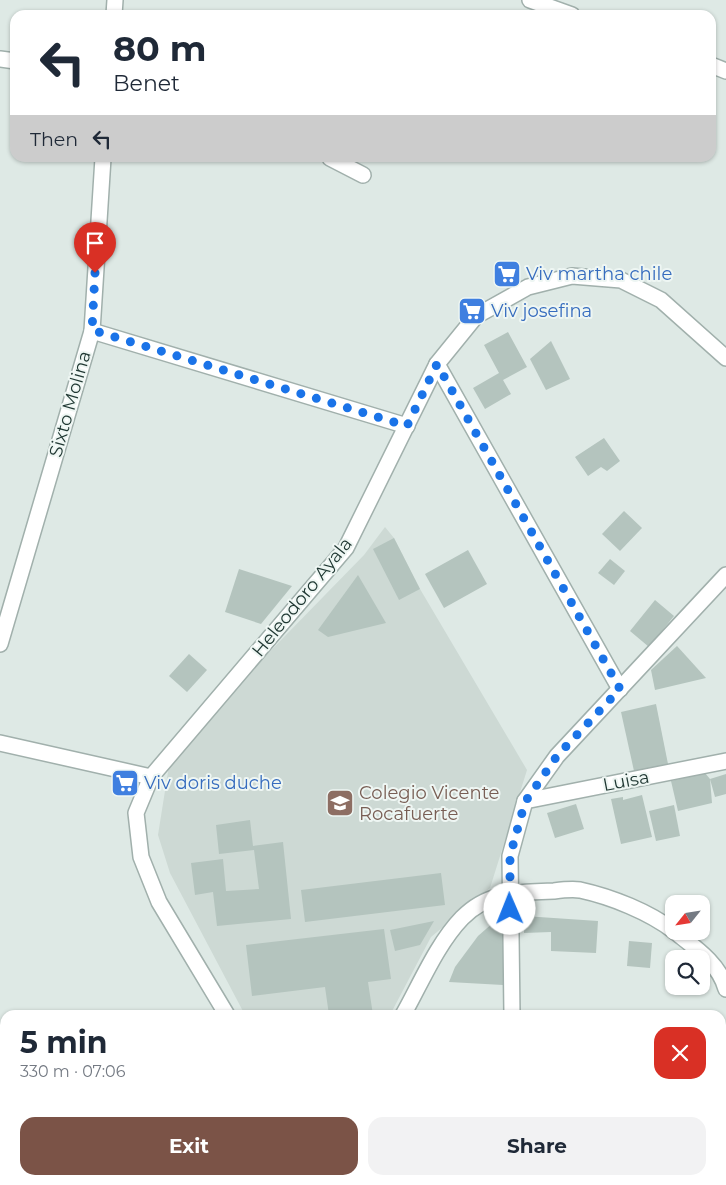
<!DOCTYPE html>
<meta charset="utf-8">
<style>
:root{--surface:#fff;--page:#f2f2f3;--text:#1f2937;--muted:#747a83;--accent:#7b5347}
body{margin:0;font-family:Montserrat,sans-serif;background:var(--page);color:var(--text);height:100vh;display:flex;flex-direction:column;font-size:19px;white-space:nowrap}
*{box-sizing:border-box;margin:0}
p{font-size:16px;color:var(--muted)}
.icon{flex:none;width:28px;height:28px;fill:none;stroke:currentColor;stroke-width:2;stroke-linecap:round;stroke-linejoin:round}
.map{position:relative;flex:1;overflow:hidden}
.details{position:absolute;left:0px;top:1010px;width:726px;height:175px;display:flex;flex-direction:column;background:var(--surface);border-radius:15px 15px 0 0;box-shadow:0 1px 4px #0004}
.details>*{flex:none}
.banner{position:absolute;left:10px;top:10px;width:706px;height:152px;border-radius:15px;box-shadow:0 1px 4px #0004;background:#fff;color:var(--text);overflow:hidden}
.needle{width:32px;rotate:240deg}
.fabs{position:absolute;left:665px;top:895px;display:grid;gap:10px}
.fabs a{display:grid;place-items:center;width:45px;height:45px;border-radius:10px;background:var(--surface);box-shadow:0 1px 4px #0004;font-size:25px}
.pin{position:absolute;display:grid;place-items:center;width:42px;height:42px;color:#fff;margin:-51px -21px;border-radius:50% 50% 50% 0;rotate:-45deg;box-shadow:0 0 5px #0007}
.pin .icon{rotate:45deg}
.me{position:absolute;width:55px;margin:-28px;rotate:359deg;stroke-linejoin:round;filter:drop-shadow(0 0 4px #0008)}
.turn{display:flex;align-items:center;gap:18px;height:105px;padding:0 20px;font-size:22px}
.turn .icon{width:65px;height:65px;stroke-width:2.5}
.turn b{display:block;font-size:35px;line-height:42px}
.then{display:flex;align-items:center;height:48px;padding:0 20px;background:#0003;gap:10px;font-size:19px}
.round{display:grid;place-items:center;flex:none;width:52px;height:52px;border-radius:15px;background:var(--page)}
.summary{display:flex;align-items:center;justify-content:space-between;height:85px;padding:0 20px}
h1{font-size:30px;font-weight:700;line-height:38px}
.action{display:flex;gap:10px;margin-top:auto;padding:10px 20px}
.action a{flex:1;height:58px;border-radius:15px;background:var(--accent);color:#fff;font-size:20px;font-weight:700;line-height:58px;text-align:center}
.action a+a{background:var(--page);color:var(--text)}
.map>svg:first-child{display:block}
</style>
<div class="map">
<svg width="726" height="1185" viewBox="0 0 726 1185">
<rect width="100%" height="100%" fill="#dee9e5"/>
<!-- built -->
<path fill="#cdd9d4" d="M385,527l9,11 26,51 107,181 -37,118 -59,49 -41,78h-145l-75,-142 -12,-38 13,-82 193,-198z"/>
<!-- building -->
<g fill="#b4c4be">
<path d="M508,332l19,35 -24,13 8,14 -26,15 -12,-21 26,-15 -15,-28z"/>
<path d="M551,341l19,38 -24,11 -16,-31z"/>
<path d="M604,438l16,23 -13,10 -6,-4 -13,9 -13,-19z"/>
<path d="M624,511l18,17 -22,23 -18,-17z"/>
<path d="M394,538l26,51 -21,11 -26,-51z"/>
<path d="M468,550l19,34 -43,24 -19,-34z"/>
<path d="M610,559l15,12 -11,14 -16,-12z"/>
<path d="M239,569l53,17 -31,38 -36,-12z"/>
<path d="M358,575l28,48 -58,14 -10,-7z"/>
<path d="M655,600l19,16 -25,31 -19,-16z"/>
<path d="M677,646l29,32 -51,12 -4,-20z"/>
<path d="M189,654l18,16 -20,22 -18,-16z"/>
<path d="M656,704l12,60 -34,7 -13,-59z"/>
<path d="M705,773l5,6 16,-5v20l-11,3 -5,-18 2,24 -34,8 -7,-30z"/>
<path d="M642,795l10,42 -31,7 -10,-45 12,-2v3z"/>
<path d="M576,804l8,25 -29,9 -8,-25z"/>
<path d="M674,805l6,31 -24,5 -7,-30z"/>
<path d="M250,820l3,26 30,-4 8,77 -74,7 -4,-34 -18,3 -4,-32 32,-4 3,32 33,-2 -5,-39 -35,4 -3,-29z"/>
<path d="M441,873l4,32 -140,17 -4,-32z"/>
<path d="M502,915l3,23 -2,47 -54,-3 6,-15 23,-31z"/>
<path d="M524,916l74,5 -2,32 -45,-2v-19l-27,1z"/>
<path d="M434,921l-14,24 -25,6 -5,-21z"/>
<path d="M384,929l7,50 -23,3 5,33h-44l-4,-28 -73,9 -6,-51z"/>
<path d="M629,941l23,2 -2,25 -23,-2z"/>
</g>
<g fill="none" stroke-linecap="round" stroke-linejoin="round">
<!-- minor casing -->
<g stroke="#a1b0ac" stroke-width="18">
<g id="minor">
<path d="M530,0l42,15"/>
<path d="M114,15l1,-15"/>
<path d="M0,59l15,2"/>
<path d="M711,65l15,6"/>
<path d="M330,158l33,17"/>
<path d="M92,331l315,95"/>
<path d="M437,364l183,325"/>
<path d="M0,644l92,-313 11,-173"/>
<path d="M0,743l151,34"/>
<path d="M525,801l201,-40"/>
<path d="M512,1015l-2,-159 15,-55 32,-45 169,-181"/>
<path d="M516,1180v5"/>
</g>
</g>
<!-- tertiary casing -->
<g stroke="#a1b0ac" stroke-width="18">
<g id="tertiary">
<path d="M674,931c20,16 45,32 52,58"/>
<path d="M227,1015l-68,-113 -18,-45 -5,-44 15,-36 195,-229 91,-184 39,-48 52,-29 44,-11 49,4 40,20 65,58"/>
<path d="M403,1015c18,-32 34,-71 59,-97 26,-27 58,-26 92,-27 8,-1 18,-2 26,-1 32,7 69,22 94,41"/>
<path d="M0,1140l5,1"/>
<path d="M137,1180l6,2 25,-2"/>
</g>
</g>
<!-- minor -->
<use href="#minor" stroke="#fff" stroke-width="15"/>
<!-- tertiary -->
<use href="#tertiary" stroke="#fff" stroke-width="15"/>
</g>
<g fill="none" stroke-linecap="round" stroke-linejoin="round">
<!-- route -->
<path stroke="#1a73e8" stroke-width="9" stroke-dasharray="0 16.2" d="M95,273l-3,57 315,96 30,-62 183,325 -63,67 -32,46 -15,54v53"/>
</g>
<!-- icons -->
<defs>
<g id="supermarket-square" transform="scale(1.4375)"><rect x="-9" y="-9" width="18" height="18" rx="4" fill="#3f7fe0" stroke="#eef6f3"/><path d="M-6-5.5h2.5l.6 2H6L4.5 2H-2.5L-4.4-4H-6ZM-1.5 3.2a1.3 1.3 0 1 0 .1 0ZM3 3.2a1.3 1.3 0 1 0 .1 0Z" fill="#fff"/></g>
<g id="school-square" transform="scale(1.4375)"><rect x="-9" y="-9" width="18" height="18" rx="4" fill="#8d6e63" stroke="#eef6f3"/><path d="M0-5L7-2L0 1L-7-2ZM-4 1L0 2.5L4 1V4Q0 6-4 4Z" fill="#fff"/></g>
</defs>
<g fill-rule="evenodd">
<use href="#supermarket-square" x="507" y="274"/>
<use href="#supermarket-square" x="472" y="311"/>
<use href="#supermarket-square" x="125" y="783"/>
<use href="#school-square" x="340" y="803"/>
</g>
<g text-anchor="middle" stroke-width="4" stroke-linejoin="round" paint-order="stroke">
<!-- shop labels -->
<g font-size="18" fill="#366cbe" stroke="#eef6f3" text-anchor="start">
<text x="526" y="280">Viv martha chile</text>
<text x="491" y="317">Viv josefina</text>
<text x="144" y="789">Viv doris duche</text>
</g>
<!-- street labels -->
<g font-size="18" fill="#203833" stroke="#eef6f3">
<text transform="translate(70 404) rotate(-74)" y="6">Sixto Molina</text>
<text transform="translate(302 597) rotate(-51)" y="6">Heleodoro Ayala</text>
<text transform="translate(626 781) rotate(-11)" y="6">Luisa</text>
</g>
<!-- education labels -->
<g font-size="18" fill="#785e54" stroke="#eef6f3" text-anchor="start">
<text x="359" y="799">Colegio Vicente<tspan x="359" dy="21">Rocafuerte</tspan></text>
</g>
</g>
</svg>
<div class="fabs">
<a><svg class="needle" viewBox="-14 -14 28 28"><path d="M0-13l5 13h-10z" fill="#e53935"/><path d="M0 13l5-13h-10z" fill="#747a83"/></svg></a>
<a><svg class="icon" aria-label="search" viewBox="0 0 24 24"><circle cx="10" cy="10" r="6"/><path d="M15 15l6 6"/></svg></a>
</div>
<div class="pin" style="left:95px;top:273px;background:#d93025"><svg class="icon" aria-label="arrive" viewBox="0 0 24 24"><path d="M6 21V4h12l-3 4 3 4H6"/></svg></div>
<svg class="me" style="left:510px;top:909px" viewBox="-20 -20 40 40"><circle r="19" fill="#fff"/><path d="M0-13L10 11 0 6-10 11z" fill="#1a73e8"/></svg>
<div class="banner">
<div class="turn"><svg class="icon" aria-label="left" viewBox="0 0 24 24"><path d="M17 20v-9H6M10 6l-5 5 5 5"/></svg><div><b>80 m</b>Benet</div></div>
<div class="then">Then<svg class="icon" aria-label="left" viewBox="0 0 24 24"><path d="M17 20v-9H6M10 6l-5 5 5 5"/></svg></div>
</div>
<section class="details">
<div class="summary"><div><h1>5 min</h1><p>330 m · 07:06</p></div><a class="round" style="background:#d93025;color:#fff"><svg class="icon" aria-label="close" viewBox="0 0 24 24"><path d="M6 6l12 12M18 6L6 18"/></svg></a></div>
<div class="action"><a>Exit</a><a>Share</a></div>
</section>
</div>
